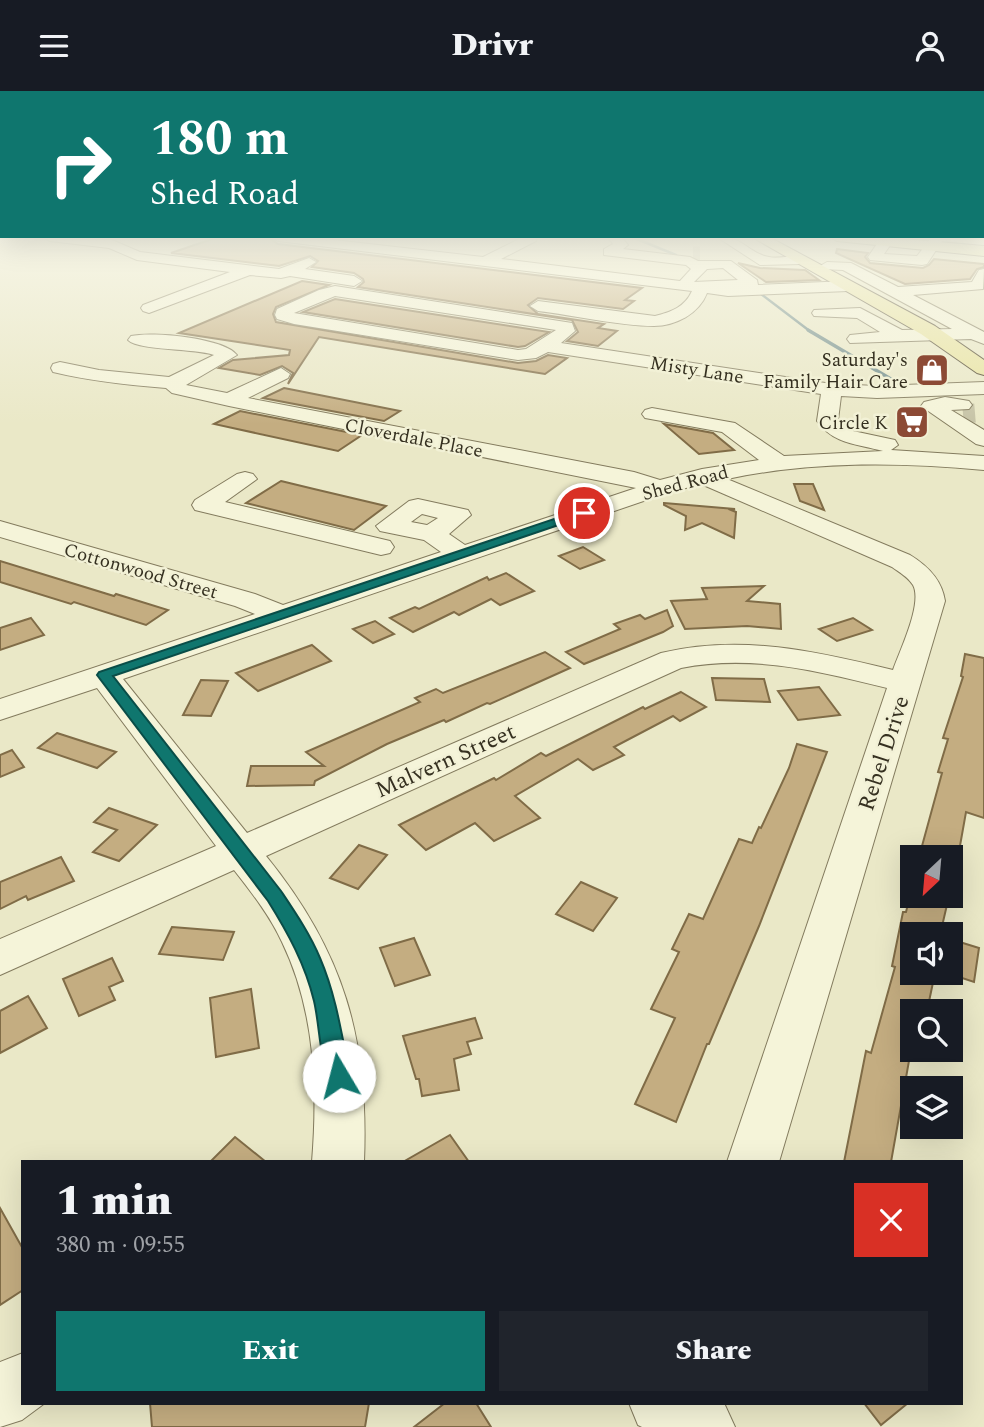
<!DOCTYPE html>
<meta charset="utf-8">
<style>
:root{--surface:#171b24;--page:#20242c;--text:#f1f3f6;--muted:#9ea1a6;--accent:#0f766e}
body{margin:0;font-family:Spectral,serif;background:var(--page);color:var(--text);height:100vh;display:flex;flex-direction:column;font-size:26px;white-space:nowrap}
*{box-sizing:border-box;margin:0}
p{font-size:23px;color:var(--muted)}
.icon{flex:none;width:38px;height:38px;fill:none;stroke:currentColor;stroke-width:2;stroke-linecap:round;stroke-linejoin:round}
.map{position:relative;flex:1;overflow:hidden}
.sheet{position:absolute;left:21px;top:1069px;width:942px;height:245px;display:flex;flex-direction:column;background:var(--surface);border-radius:0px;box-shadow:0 7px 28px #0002}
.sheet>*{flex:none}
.top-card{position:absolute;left:0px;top:0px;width:985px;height:147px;box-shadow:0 7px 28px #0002;background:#0f766e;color:#fff;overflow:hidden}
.needle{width:46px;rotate:206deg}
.buttons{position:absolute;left:900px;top:754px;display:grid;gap:14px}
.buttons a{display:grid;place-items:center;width:63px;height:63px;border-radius:0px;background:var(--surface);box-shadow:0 7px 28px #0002;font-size:35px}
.pin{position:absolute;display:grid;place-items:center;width:60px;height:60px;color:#fff;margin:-30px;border:4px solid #fff;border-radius:50%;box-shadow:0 2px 7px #0007}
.me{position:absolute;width:77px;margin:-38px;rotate:352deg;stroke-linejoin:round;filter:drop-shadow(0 0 5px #0008)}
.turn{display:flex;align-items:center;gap:24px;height:147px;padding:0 35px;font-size:32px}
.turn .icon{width:91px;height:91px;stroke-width:2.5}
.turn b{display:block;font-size:49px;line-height:60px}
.round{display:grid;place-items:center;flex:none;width:74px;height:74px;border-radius:0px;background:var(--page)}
.head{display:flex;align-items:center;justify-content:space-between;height:119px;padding:0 35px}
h1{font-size:42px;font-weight:800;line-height:52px}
.cta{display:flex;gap:14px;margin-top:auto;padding:14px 35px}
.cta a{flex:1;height:80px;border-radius:0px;background:var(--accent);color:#fff;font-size:28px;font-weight:800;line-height:80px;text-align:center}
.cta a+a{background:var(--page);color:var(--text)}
header{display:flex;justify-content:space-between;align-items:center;height:91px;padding:0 35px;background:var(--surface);font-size:32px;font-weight:800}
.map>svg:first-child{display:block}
</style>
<header><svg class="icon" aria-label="menu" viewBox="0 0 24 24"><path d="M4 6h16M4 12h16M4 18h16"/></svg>Drivr<svg class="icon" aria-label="person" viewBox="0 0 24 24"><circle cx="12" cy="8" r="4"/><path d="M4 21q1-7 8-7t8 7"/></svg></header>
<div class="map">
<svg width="984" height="1336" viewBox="0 0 984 1336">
<rect width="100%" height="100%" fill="#eae8c7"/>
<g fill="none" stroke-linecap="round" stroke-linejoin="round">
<!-- stream-far1 -->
<g stroke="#6f8b8b" stroke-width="2.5">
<path d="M632,146l44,18"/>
<path d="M761,203l50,38"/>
</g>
<!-- stream -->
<path stroke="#6f8b8b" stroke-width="3.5" d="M808,239l93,55"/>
</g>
<!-- building -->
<g fill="#c4ad81" stroke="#806c47" stroke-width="2">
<path d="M218,146h42l9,1 9,6 364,44 -17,12 9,1 -11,8 -85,-11 -10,7 10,9 66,10 -6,4 19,3 -19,15 -31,-5 11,-9 -6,-12 -214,-33 6,-5 -1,-3 -9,-6 -42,-6 6,-6 -8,-5 -31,10 -108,-13z"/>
<path d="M837,158l31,4 -3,4 5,6 53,5 6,-3 5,-6 50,5v3l-7,2 -7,10 -65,5 -69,-31z"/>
<path d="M738,172l22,5 45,2 14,10 -53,2z"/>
<path d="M302,190l27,4 -53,22 -3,7 3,8 242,41 18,-2 12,-6 19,3 -22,16 -226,-37 -31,47 5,-11 -11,-7 -22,9 -41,-7 14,-8 56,-5 1,-5 -111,-17z"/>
<path d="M335,208l214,33 -24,14 -7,1 -215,-35z"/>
<path d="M284,297l116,23 -16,10 -121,-23z"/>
<path d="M240,320l122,24 -24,16 -124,-27z"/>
<path d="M664,333l49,9 21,17 -35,4z"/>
<path d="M281,390l33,8 72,17 -32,24 -108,-27z"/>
<path d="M794,393h19l11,26 -24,-9z"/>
<path d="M664,412l71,6 -4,1 5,2 -2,26 -32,-15 -17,7 1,-14 -22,-11z"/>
<path d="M583,456l21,13 -24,9 -21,-13z"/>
<path d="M0,470l114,35 2,-2 52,16 -22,15 -72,-23 -3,2 -71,-22z"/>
<path d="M506,482l28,18 -34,14 -9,-6 -32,16 -5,-3 -41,20 -23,-14 25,-11 4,2 68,-32 2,3z"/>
<path d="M764,495l-17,15 33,3 1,25 -34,-3 -62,3 -14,-28 36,-2 -5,-11z"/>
<path d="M667,519l6,16 -10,6 -79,32 -18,-12 54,-23 -6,-5 26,-9 5,4z"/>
<path d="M31,527l13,17 -44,15v-22z"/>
<path d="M853,527l19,12 -35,11 -18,-12z"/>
<path d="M375,530l19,13 -21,9 -20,-14z"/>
<path d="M312,554l19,16 -73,30 -22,-18z"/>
<path d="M545,561l25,16 -80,36 -3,-1 -41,19 -2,-2 -57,24 -72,37 -1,4 -67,1 4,-20h73l-18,-14 114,-50 -5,-4 21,-9 7,4z"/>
<path d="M965,563l19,4v160l-18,-6 -8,45h-39l23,-84 -4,-1 10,-33 -5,-1 20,-61 -2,-1z"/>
<path d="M712,587l52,1 6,23 -54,-2z"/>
<path d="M201,589l27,1 -17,35 -28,-1z"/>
<path d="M819,596l21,28 -42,5 -20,-29z"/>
<path d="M681,601l25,15 -26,14 -7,-5 -59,31 10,8 -31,15 -15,-11 -63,37 25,22 -46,23 -19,-18 -49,27 -27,-25 95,-47 2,2 45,-27 5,3 97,-49 2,2z"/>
<path d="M57,642l59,19 -19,16 -59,-20z"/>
<path d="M797,653l30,8 -68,174 -50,118h-2l-31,78 -41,-18 40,-86 -24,-9 28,-57 -7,-3 17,-35 14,5 36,-80 13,4 7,-16 2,1 28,-60z"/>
<path d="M12,659l12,17 -24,10v-22z"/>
<path d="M109,717l48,17 -38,36 -26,-9 24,-22 -23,-8z"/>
<path d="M359,754l28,10 -29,34 -28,-11z"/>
<path d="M61,766l13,24 -46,19 -2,-4 -26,13v-27z"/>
<path d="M581,791l36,16 -24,33 -37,-17z"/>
<path d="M910,805h39l-9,39h-28v38h23l-8,38h-15v33l-21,118h-47l22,-111 5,2 24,-86 -3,-1 11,-54h3z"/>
<path d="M172,836l62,5 -11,28 -64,-6z"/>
<path d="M414,847l16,37 -35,11 -15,-38z"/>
<path d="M950,848l29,9 -5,34 -24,-8z"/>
<path d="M112,867l11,23 -14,6 6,13 -36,16 -16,-37z"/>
<path d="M251,898l8,59 -43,9 -6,-59z"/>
<path d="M28,905l19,32 -47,25v-42z"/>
<path d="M475,927l7,20 -15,4 4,12 -17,5 5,31 -37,6 -3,-17h-3l-13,-43z"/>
<path d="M450,1044l19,27h-66z"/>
<path d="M235,1046l31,25h-56z"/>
<path d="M0,1117l23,41v41l-23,15z"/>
<path d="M150,1312h219l-4,24h-213z"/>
<path d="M445,1312h31l15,24h-77z"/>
<path d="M864,1312h44l-27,22z"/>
</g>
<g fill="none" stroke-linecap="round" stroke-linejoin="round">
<!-- minor-tunnel-far1 -->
<path stroke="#c6c3a6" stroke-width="15" stroke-dasharray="15 8" stroke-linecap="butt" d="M693,163h7"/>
<!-- minor-tunnel -->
<path stroke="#c6c3a6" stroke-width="19" stroke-dasharray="19 10" stroke-linecap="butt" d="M963,323l12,-1"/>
<!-- minor casing -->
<g stroke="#837b5e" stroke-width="2">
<g id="minor">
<path d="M43,146l69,3 28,12 139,17 30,-11 7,4 -11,7 49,7 8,5 -8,5 -64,-10 -9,2 -31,-3 -101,38 -6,-2 -2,-3 2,-3 87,-33 -93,-12 -28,-12 -59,-7z"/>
<path d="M271,146h37l175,20 40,-20h14l-1,4 -35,18 179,22 11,-12 -5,-4 -82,-10v-6l9,-5 -5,-7h13l7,8 -5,4 67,8 8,4h33l26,19 1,5 90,-4 8,5 -8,5 -120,5 -21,-3c-8,21 -32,33 -53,33 -34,0 -82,-11 -116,-15l-8,-5 8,-5 117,15c16,-4 30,-9 37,-25l-414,-50zM723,177l15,12 -44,2 13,-13z"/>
<path d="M717,146c25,-2 32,17 52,20 13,3 29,-6 39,3l-7,4 -41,1z"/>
<path d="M886,146l7,4 -9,13 33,2 15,-19h52v8l-42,-4 -15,23 -5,1 -52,-5 -2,-3 13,-19z"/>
<path d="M827,171l24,1 47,24 74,-5 7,-12 5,-1 -1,20 -70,6 71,37v12l-13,-5 -121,4 -3,-4 3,-4 30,-3 -23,-14 -43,-2 -2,-3 2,-3 46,-2 42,22 50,-1 -109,-59 -21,-1 -2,-3z"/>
<path d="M335,195l237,37 3,8 -14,12 271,41 45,2 107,-4v12l-107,4 -36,-2 -3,24 15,11 42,9 3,5 -7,5 93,6v14c-86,-8 -172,-9 -257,9l183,76c18,11 32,25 35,46l-166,561h-52l160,-474c-68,-17 -135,-34 -206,-20l-415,188c78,96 103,183 98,306h-52c6,-74 3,-152 -30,-220 -12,-26 -30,-49 -48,-72l-234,105v-36l216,-93 -119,-158 -97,32v-21l255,-85 -20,-8 -235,-69v-16l255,73 28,11 158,-53 -17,-12 -44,-9 -4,-5 33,-25 9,-2 50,11 3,5 -22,19 16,11 171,-57 -407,-82 -57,-13 -6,-5c-38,-3 -75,-7 -113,-16l-2,-4 2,-4 7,-2 39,8 70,7 45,-22c-19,-7 -75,-4 -86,-15l3,-4c21,-5 93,2 106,19l-51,30 41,8 54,-25 9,6 -2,4 -40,20 386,74 26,8 42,-11 57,-9 -37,-28 -77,-14 -3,-4 3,-4 7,-2 83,15 49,33 99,-5c-26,-7 -50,-7 -66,-30l4,-27 -273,-42 -12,6 -18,2 -224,-36 -17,-5 -2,-4 2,-6 42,-19zM335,205l221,34 -30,19 -8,1 -224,-37zM701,393l191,83c7,5 16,10 21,18 10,18 -13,65 -20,85 -78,-19 -152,-36 -232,-17l-414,180 -124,-154 544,-186zM422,423l16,4 -11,7 -16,-3z"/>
<path d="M945,306l24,4 3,4 -3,4 -18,1 33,20v16l-8,-2 -55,-38 3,-4z"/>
<path d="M245,381l8,2 4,5 -32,23 165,39 4,6 -4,6 -9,2 -186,-45 -3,-5 3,-5 42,-26z"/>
<path d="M23,1262v50h22l-23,17 -22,7v-65z"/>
<path d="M629,1312h95l11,24h-93l-4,-2z"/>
</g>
</g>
<!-- major casing -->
<g stroke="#524932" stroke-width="2">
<g id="major">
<path d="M752,146h17l166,89 49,34v15l-7,-2 -56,-39z"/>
<path d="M830,146h50l104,9v10l-147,-15z"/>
</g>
</g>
<!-- minor -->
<use href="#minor" fill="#f5f4d9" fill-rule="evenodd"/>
<!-- major -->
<use href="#major" fill="#e9e4a3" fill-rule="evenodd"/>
</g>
<!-- sky -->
<linearGradient id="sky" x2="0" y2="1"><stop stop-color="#8eb8d7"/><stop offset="0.44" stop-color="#f6f5e6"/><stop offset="1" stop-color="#f6f5e6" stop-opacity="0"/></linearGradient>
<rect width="984" height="333" fill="url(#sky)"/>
<!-- route -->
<path fill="#0f766e" stroke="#0a4d48" stroke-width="2" d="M584,418l4,1v5l-475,161 168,215c14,21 29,43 39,67 16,37 22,78 30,118l-4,6 -7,3 -8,-3c-12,-24 -11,-55 -17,-81 -9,-37 -26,-68 -46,-100l-171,-226 2,-3z"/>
<!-- icons -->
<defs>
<g id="shop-square" transform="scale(1.75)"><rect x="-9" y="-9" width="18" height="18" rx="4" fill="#8c4a35" stroke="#f2f1d6"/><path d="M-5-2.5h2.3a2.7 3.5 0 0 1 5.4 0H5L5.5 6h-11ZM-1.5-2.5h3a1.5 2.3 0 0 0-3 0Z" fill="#fff"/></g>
<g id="supermarket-square" transform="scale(1.75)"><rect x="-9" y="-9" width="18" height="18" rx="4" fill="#8c4a35" stroke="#f2f1d6"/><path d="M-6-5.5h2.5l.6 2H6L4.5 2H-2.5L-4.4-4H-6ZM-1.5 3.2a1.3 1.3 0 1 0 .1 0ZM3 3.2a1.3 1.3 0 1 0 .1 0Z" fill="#fff"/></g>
</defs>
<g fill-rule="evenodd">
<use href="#shop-square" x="932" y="279"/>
<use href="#supermarket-square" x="912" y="331"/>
</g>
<g text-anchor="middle" stroke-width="5" stroke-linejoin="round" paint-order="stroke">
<!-- far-poi labels -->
<g font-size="19" fill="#353020" stroke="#f2f1d6" text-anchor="end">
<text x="908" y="275">Saturday's<tspan x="908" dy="22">Family Hair Care</tspan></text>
<text x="888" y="338">Circle K</text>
</g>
<!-- far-street labels -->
<g font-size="19" fill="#353020" stroke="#f2f1d6">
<text transform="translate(697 278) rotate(9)" y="7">Misty Lane</text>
<text transform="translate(414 346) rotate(11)" y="7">Cloverdale Place</text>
<text transform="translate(685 391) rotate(-15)" y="7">Shed Road</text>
<text transform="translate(141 479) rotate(16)" y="7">Cottonwood Street</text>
</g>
<!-- street labels -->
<g font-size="23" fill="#353020" stroke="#f2f1d6">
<text transform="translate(883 662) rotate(-72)" y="8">Rebel Drive</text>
<text transform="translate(445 669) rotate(-24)" y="8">Malvern Street</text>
</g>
</g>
</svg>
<div class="buttons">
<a><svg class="needle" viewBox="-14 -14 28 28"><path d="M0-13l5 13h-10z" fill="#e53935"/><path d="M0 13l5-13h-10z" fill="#9ea1a6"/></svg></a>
<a><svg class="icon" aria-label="sound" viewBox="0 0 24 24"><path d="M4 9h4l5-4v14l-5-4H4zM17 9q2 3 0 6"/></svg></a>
<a><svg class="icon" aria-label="search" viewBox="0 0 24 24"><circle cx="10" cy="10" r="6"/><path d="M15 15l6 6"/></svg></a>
<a><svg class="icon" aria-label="layers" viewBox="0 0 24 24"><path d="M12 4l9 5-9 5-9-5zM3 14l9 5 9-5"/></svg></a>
</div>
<div class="pin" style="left:584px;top:422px;background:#d93025"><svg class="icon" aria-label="arrive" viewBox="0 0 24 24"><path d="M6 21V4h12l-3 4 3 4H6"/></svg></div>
<svg class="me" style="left:339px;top:985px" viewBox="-20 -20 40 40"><circle r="19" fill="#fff"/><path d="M0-13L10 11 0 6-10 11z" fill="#0f766e"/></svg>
<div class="top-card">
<div class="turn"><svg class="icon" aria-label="right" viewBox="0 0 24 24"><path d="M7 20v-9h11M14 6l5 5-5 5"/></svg><div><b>180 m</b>Shed Road</div></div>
</div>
<section class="sheet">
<div class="head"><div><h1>1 min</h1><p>380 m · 09:55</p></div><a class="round" style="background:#d93025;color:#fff"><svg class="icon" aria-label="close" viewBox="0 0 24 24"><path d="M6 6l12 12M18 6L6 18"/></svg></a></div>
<div class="cta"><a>Exit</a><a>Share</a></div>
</section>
</div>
